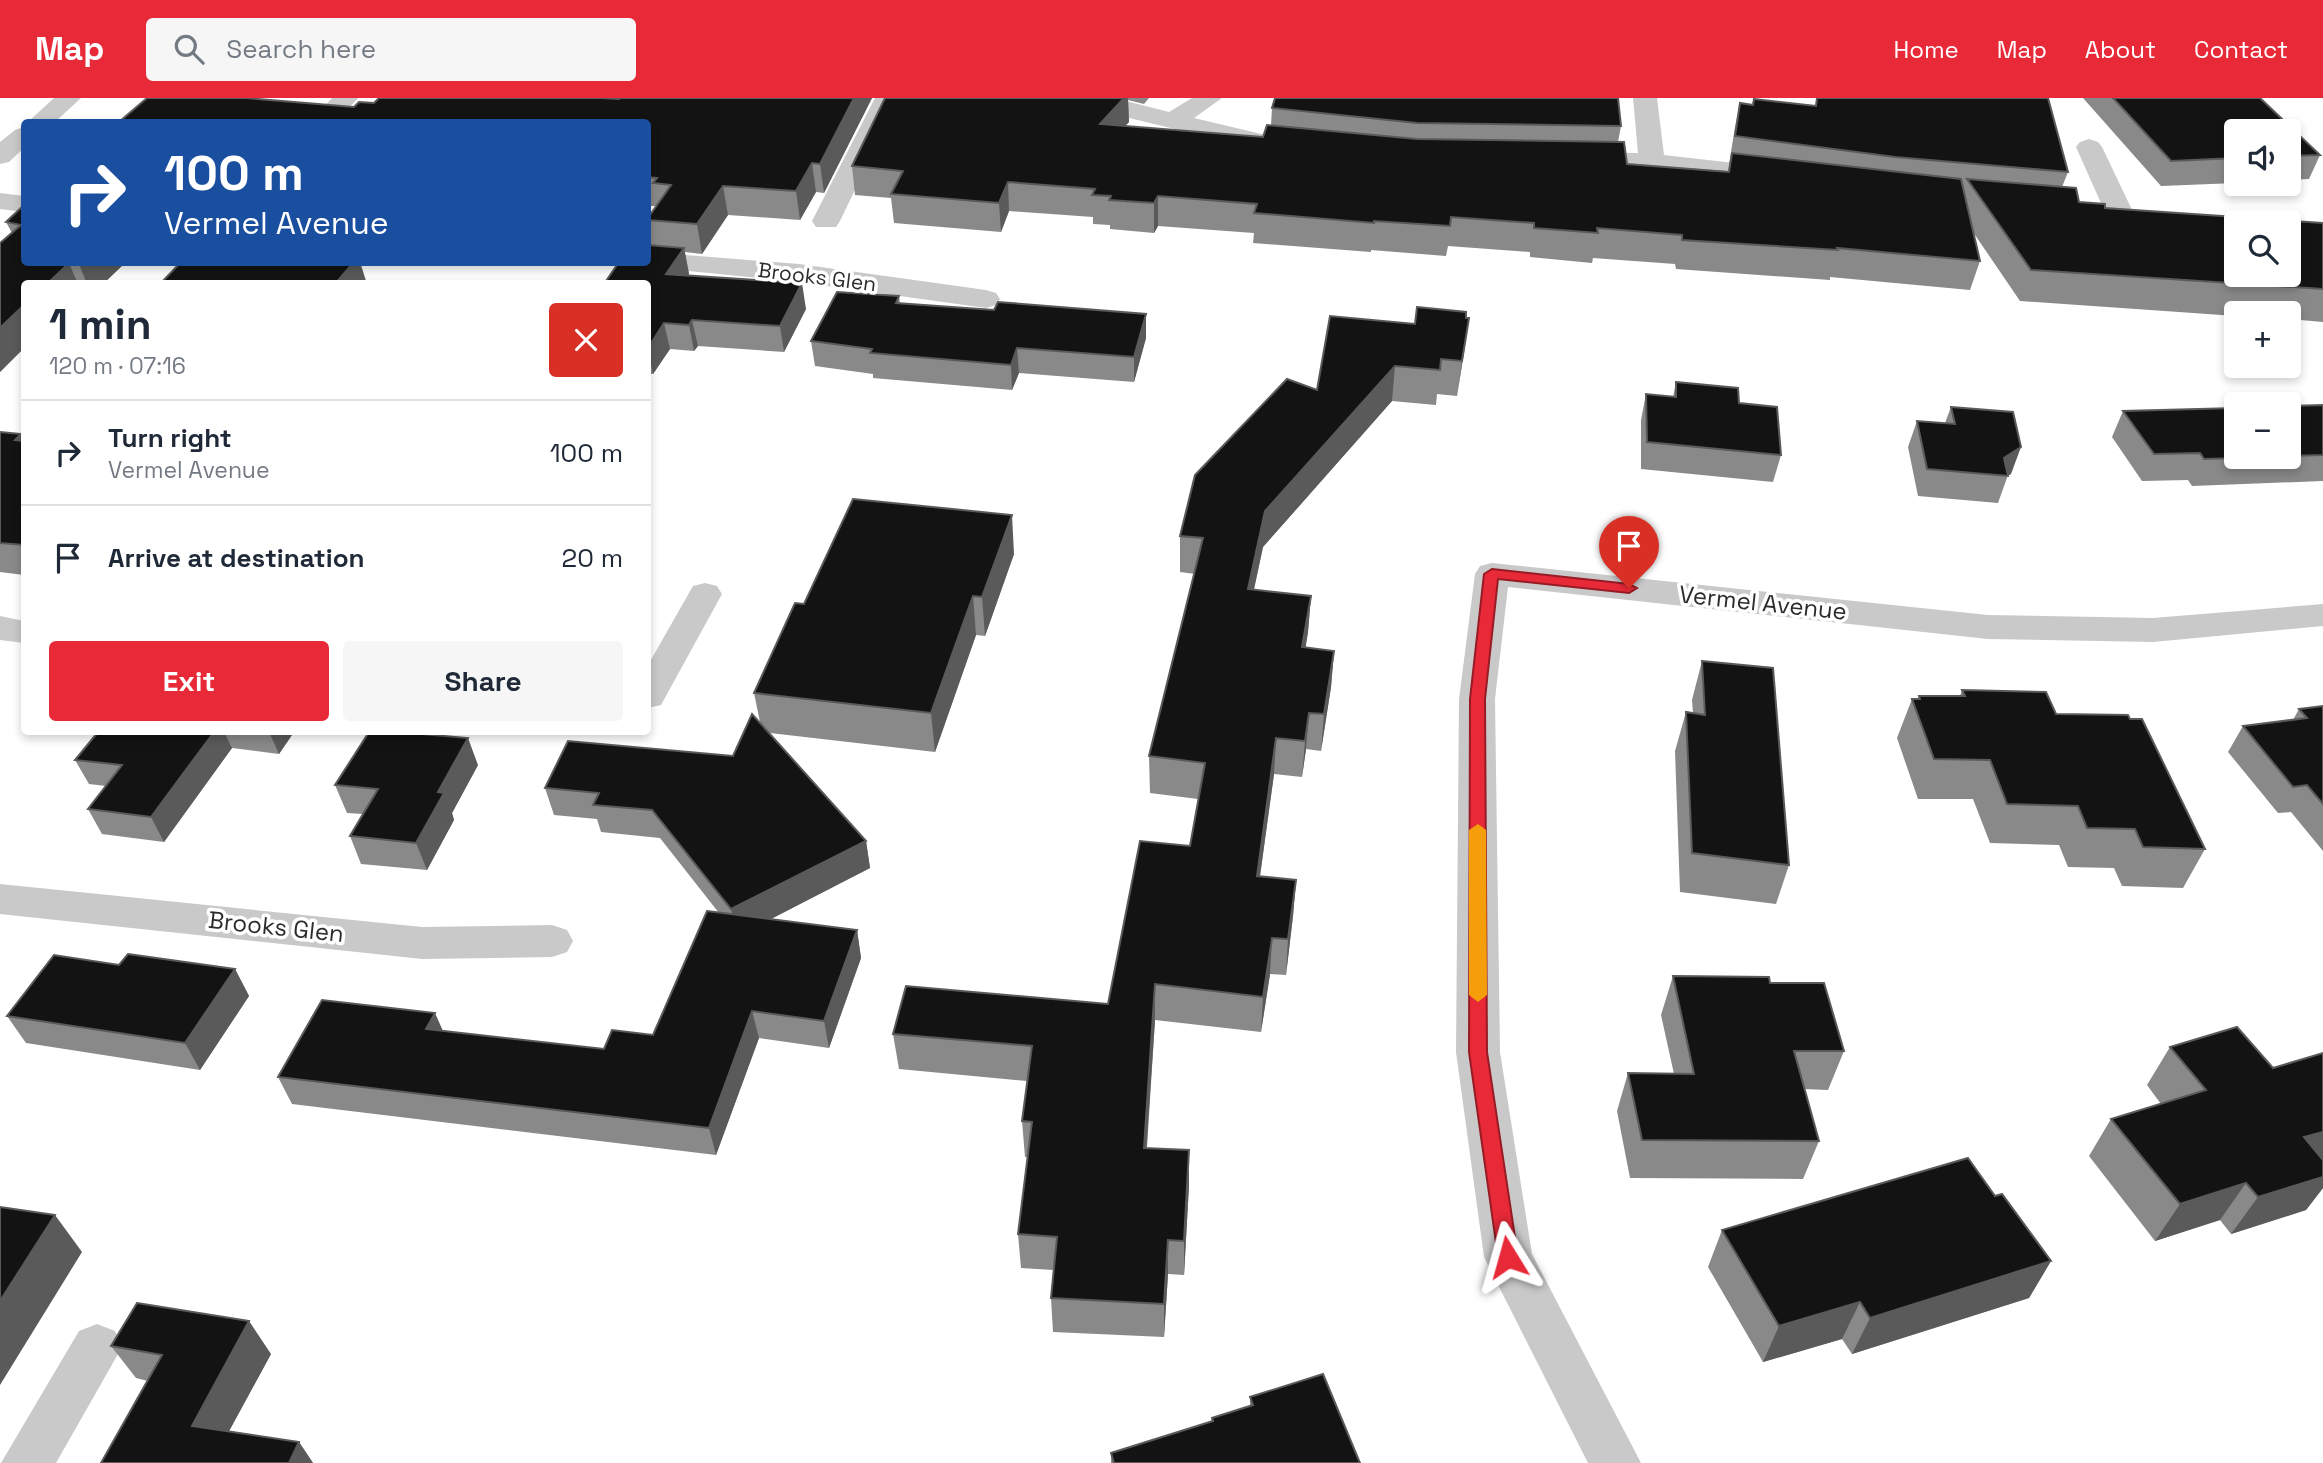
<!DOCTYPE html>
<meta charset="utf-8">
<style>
:root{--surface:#fff;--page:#f6f6f7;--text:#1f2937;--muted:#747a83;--line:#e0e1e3;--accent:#e82938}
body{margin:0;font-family:"Space Grotesk",sans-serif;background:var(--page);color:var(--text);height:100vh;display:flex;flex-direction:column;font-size:26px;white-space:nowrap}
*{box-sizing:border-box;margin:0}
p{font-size:23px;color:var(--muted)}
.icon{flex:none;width:38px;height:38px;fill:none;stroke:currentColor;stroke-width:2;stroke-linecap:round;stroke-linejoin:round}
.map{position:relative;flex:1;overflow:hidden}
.side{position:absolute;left:21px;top:182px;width:630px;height:455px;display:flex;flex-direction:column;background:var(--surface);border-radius:7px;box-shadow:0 4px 10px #0003}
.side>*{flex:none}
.hud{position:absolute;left:21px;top:21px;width:630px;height:147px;border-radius:7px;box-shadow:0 4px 10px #0003;background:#1a4fa0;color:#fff;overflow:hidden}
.controls{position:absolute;left:2224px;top:21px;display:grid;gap:14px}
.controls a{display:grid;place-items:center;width:77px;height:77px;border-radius:7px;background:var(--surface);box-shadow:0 4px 10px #0003;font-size:35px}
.pin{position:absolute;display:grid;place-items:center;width:60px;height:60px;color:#fff;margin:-72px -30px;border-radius:50% 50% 50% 0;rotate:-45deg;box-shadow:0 0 7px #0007}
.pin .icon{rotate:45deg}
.me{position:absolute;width:77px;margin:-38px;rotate:352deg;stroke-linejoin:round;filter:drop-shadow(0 0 5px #0008)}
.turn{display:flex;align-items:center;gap:24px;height:147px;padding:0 28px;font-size:32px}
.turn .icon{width:91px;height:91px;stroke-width:2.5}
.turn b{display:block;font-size:49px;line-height:60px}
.round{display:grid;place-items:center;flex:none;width:74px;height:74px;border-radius:7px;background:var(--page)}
.headline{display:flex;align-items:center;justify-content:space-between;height:119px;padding:0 28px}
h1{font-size:42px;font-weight:600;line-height:52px}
.button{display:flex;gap:14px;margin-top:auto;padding:14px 28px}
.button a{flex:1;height:80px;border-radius:7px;background:var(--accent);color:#fff;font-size:28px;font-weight:600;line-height:80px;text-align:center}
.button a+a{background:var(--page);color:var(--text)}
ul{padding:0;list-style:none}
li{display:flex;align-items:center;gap:21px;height:105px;padding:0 28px;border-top:2px solid var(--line)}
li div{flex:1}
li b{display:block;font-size:26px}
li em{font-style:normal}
header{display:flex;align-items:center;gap:42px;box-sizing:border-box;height:98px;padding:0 35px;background:var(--accent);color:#fff}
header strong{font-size:33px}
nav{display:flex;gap:38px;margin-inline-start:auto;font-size:24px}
.search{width:490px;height:63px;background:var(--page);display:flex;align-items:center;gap:18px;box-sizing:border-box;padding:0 24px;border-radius:7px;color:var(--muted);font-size:26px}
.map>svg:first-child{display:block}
</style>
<header>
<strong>Map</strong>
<div class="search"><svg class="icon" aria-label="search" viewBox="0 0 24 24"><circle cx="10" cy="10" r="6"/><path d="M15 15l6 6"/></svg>Search here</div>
<nav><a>Home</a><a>Map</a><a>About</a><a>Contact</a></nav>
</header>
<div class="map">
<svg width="2323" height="1365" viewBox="0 0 2323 1365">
<rect width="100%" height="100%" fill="#fff"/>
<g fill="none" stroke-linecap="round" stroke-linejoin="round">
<!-- minor -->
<g fill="#c9c9c9" fill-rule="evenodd">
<path d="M54,0h27l-26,24h-27z"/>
<path d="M332,0h26l-22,24h-26z"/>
<path d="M875,0h24l-59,123 -4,6h-20l-4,-6z"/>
<path d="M1064,0h50l55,14 23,-14h30l-28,20 84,20 4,5 -4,5 -9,3 -24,-5 -178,-43z"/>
<path d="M1633,0h24l7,57 114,13 9,2 4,6 -4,6 -9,2 -126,-15 -87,-3 -4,-6 4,-6 9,-2 64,1z"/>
<path d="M24,29v21l-15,14 -9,2v-22l15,-12z"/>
<path d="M2089,41l9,3 4,5 31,65 -4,6h-20l-4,-6 -29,-65 4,-5z"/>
<path d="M0,95l24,3v16l-24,-3z"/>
<path d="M648,154l151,12 187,26 10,3 4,6 -4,6 -10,3 -187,-26 -161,-16 -2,-4h12z"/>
<path d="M1492,465l496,52 165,3 170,-14v22l-170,16 -165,-3 -480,-52 -13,112 5,353 32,202 109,209h-53l-104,-206 -28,-205 3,-353 16,-125 5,-8z"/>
<path d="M705,485l12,3 5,8 -61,111 -13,3v-43l45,-79z"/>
<path d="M0,518l24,5v22l-24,-3z"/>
<path d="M0,786l422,43 130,-2 15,5 6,11 -6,11 -15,5 -130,2 -422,-45z"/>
<path d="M97,1226l18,7 7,16 -66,116h-55l78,-132z"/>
</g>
</g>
<!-- wall -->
<g fill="#898989">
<path d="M872,0l-48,95 -8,-1 -16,28 -72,-5 -26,39 -17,-2 4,22 -1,1 118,34 -22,43 -86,-6 -4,5 -24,-2 -17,25h-5v-90l3,-39 -3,-16v-11l8,-12h-8v-84l-294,-15 20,-4 245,-4z"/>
<path d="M885,0h264l-5,6 -16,-4 1,22 -4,4 138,11 8,-12 1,-17 349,18 -3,16 9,22 101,7 7,-44 5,-24 12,2 2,-6 61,7 2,-8h231l20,74 -6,15 17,15 26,6 218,15v99l-34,-3v-6h-53v3l-216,-15 -47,-69 7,29 -10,29 -140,-13v3l-154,-11 -1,-5 -82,-6 -1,5 -62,-6v-5l-82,-6 -2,10 -75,-6v2l-118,-9 1,-10 -96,-7 -4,7 -44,-4v-4l-17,-1v-7l-84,-6 -8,21 -107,-9 -3,-25 -36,-3 -3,-29z"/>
<path d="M2083,0h177l60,57 -11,24 -20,1v-49h-53v52l-75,3z"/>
<path d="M24,107v57h102l-23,22h-79v64l-24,24v-129l12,-10 -6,-11z"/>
<path d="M899,198l1,7 246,35 -12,44 -115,-9 -7,17 -139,-12v-4l-58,-8 -4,-25z"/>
<path d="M1466,220h3l-12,78 -20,-2 -1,11 -44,-4 -129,146 -9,43 57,6 -3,36 -3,16 29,3 -3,36 -10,64 -15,-2 -4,28 -28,-3 -14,102 36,4 -3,36 -7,59 -16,-1 -9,58 -106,-12 -8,128 42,37 -5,90 -16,-1 -4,63 -111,-5 -2,-34 2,-28 -32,-2 -3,-34 9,-77h-2l-3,-36 5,-40 -128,-12 -6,-35 215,-30 82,-158 8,-47 -48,-6 -1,-37 46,-182 -15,-2v-36l137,-146 98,-66z"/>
<path d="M1676,284l63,21 42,52 -8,27 -132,-13v-49l5,-26 27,3z"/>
<path d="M2323,307v76l-131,5 -4,-6 -46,1 -30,-44 11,-26z"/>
<path d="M1951,309l60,67 -3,1 -10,28 -80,-7 -10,-49 9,-26 28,2z"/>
<path d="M0,334l21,2 3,7v134l-24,-3z"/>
<path d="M1014,456l-29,82 -9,-1 -41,117 -165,-19 96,108 4,27 -100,51 87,11 4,28 -32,90 -70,-10 -43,117 -424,-51 -14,-27 165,-46 161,18 49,-14 66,-122 -59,-75 -59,-6 -4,-13 -43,-4 -9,-27 188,-32 27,-34 -6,-29 50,-89z"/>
<path d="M1702,563l87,204 -13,39 -96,-12 -5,-141 11,-39 7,1 -1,-13z"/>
<path d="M1962,592l94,24 74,5 75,130 -22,39 -61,-2 -8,-18 -46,-1 -9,-22 -69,-2 -17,-44h-55l-21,-61 15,-39h6l1,-3h41z"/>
<path d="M2323,608v145l-32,-39 -13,1 -50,-61 15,-26 50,-6 6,-11z"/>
<path d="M98,634h196l-15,22 -47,-6 -68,94 -62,-8 -14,-25 18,-23 -17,-2 -14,-24z"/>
<path d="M478,667l-26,48 2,7 -27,50 -66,-6 -11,-28 13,-22 -16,-1 -12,-28z"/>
<path d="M119,867l116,4 14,27 -49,74 -174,-27 -19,-27z"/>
<path d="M1673,878l97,7 74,68 -16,39 -24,-1 15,52 -16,38 -173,-1 -13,-67 11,-38 46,1 -13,-59z"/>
<path d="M2170,949l103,21 50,-15v135l-17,22 -75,24 -11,-14 -65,21 -66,-85 22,-37 50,-15 -14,-19z"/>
<path d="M1995,1098l56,65 -22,37 -177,56 -10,-15 -79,23 -55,-95 14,-37z"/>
<path d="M111,1248l160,8 -42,77 70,11 14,21h-212l47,-82 -12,-3z"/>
<path d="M1250,1299l110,66h-249v-10l100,-31 1,-4 38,-12z"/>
</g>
<!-- shaded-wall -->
<g fill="#5a5a5a">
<path d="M854,0h18l-48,95 -4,-29z"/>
<path d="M1124,0h4l1,24 -28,30 -1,-28z"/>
<path d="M812,65l4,29 -16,28 -4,-29z"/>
<path d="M1008,84l1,29 -8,21 -2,-29z"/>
<path d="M723,88l5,29 -26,39 -5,-30z"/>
<path d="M1158,98v30l-4,7v-30z"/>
<path d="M684,150l5,26 -18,26 -5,-26z"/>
<path d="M81,164h45l-23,22h-16l-8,-20z"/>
<path d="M354,164h6l7,22h-32z"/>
<path d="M69,165l9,21h-31z"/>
<path d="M802,185l4,26 -22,43 -4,-26z"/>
<path d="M24,207v43l-24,24v-44z"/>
<path d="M1146,216v24l-12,44v-25z"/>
<path d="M1469,220l-5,35 -7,43 5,-35z"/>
<path d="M692,222l6,26 -4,5 -5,-26z"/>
<path d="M664,225l6,26 -17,25 -5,-26z"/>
<path d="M1017,250l2,25 -7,17 -1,-25z"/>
<path d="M1395,268l-3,35 -129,146 -17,78 2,-36 17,-78z"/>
<path d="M21,336l3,8 -9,-2z"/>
<path d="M2021,349l-10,27 -4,2 -3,-18z"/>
<path d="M1012,417l2,39 -29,82 -3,-39z"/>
<path d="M973,498l3,39 -41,117 -4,-39z"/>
<path d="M1311,498l-3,36 -8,52 2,-37z"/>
<path d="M1334,553l-3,36 -10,64 3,-37z"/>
<path d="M1309,615l-3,36 -4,28 3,-36z"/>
<path d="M214,634h10l8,16 -68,94 -13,-25z"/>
<path d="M269,634h25l-15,22z"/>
<path d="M468,640l10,27 -26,48 2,7 -27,50 -11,-27 22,-51z"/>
<path d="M1276,640l-2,36 -19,138 2,-36z"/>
<path d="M866,743l4,27 -132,68 -7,-27z"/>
<path d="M1296,782l-3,36 -7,59 2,-36z"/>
<path d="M857,832l4,28 -32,90 -5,-27z"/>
<path d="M1272,840l-2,36 -9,58 2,-35z"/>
<path d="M235,871l14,27 -49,74 -15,-27z"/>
<path d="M1155,886v36l-11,163v-35z"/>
<path d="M752,913l7,27 -43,117 -7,-27z"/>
<path d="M435,915l12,27 -21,-11z"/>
<path d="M2323,1034v29l-19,-24z"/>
<path d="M1189,1052v35l-5,90v-34z"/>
<path d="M2323,1079v11l-17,22 -75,24 27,-37z"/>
<path d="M2246,1085l-26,37 -65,21 25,-37z"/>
<path d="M55,1117l27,37 -82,133v-84z"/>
<path d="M1168,1142v34l-4,63v-33z"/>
<path d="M2051,1163l-22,37 -177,56 18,-36z"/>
<path d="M1860,1204l-18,37 -79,23 16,-36z"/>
<path d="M249,1223l22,33 -56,103 -23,-31z"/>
<path d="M299,1344l14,21h-24z"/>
</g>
<!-- building -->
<g fill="#131313" stroke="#5a5a5a" stroke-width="2" fill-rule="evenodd">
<path d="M147,0h99l108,9 5,-5 15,1 5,-5h223l17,1 1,-1h234l-34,66 -8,-1 -16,28 -73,-5 -26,38 -49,-4v-2l23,-33 -18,-2 4,-5 -9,-1v-55h-529z"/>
<path d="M885,0h239l-24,26 163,13 4,-12 150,14 207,3 3,22 102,8 3,-19 229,26 19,82 -143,-13 1,2 -156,-10v-5l-85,-7 1,5 -64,-5v-5l-83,-6 -1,9 -76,-5v2l-120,-10 3,-9 -99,-8 -4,7 -45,-3 2,-4 -19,-1 3,-6 -87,-7 -9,21 -108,-9 12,-23 -51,-5z"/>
<path d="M1275,0h343l3,28 -204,-3 -145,-15z"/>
<path d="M1817,0h231l20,74 -173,-15 -160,-21 5,-33 13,2 1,-6 62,7z"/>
<path d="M2113,0h147l60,57 -31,1v-25h-53v27l-65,3z"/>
<path d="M1967,81l109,9 3,14 26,2v4l218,15v66l-292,-19zM2236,124h53v53h-53z"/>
<path d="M24,107v57h57l-2,2 -10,-1 -22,21h-23v21l-24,23v-85l21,-18 -15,-3z"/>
<path d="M648,147l36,3 -18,26 136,9 -22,43 -88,-6 -3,5 -25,-2 -16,25v-64h-44l15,-22h29z"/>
<path d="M181,164h173l-19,22h-175z"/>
<path d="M837,194l62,4 -3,7 98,7 4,-8 148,12 -12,43 -117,-9 -6,17 -141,-12 2,-4 -61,-8z"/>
<path d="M1417,209l49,5v6h3l-7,43 -21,-2 -1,11 -45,-4 -130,145 -17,78 63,7 -9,51 32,4 -10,63 -15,-1 -4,28 -29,-3 -19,138 39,4 -8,59 -16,-1 -9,59 -108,-13 -11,164 45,2 -5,91 -16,-1 -4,64 -113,-6 6,-61 -39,-3 14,-112 -10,-1 10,-75 -139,-12 13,-48 202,18 32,-163 50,5 15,-83 -56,-7 54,-218 -23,-2 15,-61 92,-96 30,11 13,-74 85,8z"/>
<path d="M1676,284l62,6 1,15 38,4 4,48 -134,-13 -1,-48 30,3z"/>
<path d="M2323,307v50l-34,1v-50z"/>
<path d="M1951,309l62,5 8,35 -17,11 4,18 -81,-7 -10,-48 38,3z"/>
<path d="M2236,310v49h38l-70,2 -4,-6 -46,1 -31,-43z"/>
<path d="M0,334l21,2 -6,6 9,1v104l-24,-2z"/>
<path d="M853,401l159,16 -30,82 -9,-1 -42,117 -177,-20 41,-90 9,1z"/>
<path d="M1702,563l71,7 16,197 -97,-12 -6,-141 19,3z"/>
<path d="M1962,592l84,2 10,22 72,1 2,4h12l63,130 -62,-2 -8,-18 -48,-1 -9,-22 -71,-2 -17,-44 -56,-1 -22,-60h8l-1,-3h46z"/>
<path d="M2323,608v98l-16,-19 -14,2 -50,-61 64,-8 -8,-9z"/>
<path d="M752,616l114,127 -135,68 -79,-99 -59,-5 6,-12 -54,-5 23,-47 165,15z"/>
<path d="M98,634h116l-63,85 -63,-8 34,-44 -47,-5z"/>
<path d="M369,634h29l70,6 -30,54 6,1 -28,50 -66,-7 28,-47 -43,-4z"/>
<path d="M707,813l150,19 -33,91 -72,-10 -43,117 -431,-51 44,-77 113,13 -9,16 178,20 8,-19 41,5z"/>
<path d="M128,856l107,15 -50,74 -178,-27 47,-61 65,10z"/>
<path d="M1673,878l96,1 1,6h54l20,68h-50l25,90 -177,-1 -14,-67 66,1z"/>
<path d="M2237,929l36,41 50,-15v79l-19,5 19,23v17l-65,20 -12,-14 -66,21 -69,-85 95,-29 -36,-43z"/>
<path d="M1968,1060l27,38 7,-2 49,67 -181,57 -10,-16 -81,24 -57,-96z"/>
<path d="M0,1109l55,8 -55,86z"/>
<path d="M137,1205l112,18 -57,105 107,16 -10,21h-188l61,-108 -51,-9z"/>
<path d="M1323,1276l37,89h-246l-3,-10 102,-32 -1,-3 41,-13 -3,-8z"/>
</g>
<!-- route -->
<path fill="#e82938" stroke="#971b24" stroke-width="2" d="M1492,471l137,15 8,4 -8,5 -131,-14 -13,120 2,353 31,205 -3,6 -7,3 -7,-3 -3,-6 -29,-205 1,-353 14,-125z"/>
<!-- slow -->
<path fill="#f59e0b" d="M1478,726l8,6 1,165 -9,7 -9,-7v-165z"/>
<g text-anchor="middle" stroke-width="7" stroke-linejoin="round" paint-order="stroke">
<!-- far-street labels -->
<g font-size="21" fill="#2c2c2c" stroke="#fff">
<text transform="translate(817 179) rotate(7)" y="7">Brooks Glen</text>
</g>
<!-- street labels -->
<g font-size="24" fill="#2c2c2c" stroke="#fff">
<text transform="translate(1763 505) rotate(6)" y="8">Vermel Avenue</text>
<text transform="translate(276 829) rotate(6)" y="8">Brooks Glen</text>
</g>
</g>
</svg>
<div class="controls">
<a><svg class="icon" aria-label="sound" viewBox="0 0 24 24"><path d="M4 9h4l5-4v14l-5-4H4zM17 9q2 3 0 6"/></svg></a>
<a><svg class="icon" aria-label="search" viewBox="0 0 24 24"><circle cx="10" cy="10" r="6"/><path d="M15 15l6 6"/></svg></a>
<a>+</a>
<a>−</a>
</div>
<div class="pin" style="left:1629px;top:490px;background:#d93025"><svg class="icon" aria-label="arrive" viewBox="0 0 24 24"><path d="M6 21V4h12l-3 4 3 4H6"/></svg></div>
<svg class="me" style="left:1508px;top:1159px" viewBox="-20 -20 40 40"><path d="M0-17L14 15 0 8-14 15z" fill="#e82938" stroke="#fff" stroke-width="4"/></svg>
<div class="hud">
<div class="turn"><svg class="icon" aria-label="right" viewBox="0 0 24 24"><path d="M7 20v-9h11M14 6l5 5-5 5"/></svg><div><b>100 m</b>Vermel Avenue</div></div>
</div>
<section class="side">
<div class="headline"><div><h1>1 min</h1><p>120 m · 07:16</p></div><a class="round" style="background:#d93025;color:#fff"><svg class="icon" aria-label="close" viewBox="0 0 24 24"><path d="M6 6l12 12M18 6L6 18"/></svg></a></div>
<ul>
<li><svg class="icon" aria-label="right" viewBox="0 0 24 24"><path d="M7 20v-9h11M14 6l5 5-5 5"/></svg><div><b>Turn right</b><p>Vermel Avenue</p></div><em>100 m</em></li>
<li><svg class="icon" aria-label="arrive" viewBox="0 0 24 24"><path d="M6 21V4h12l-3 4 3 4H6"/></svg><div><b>Arrive at destination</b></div><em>20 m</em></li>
</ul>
<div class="button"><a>Exit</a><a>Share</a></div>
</section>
</div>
